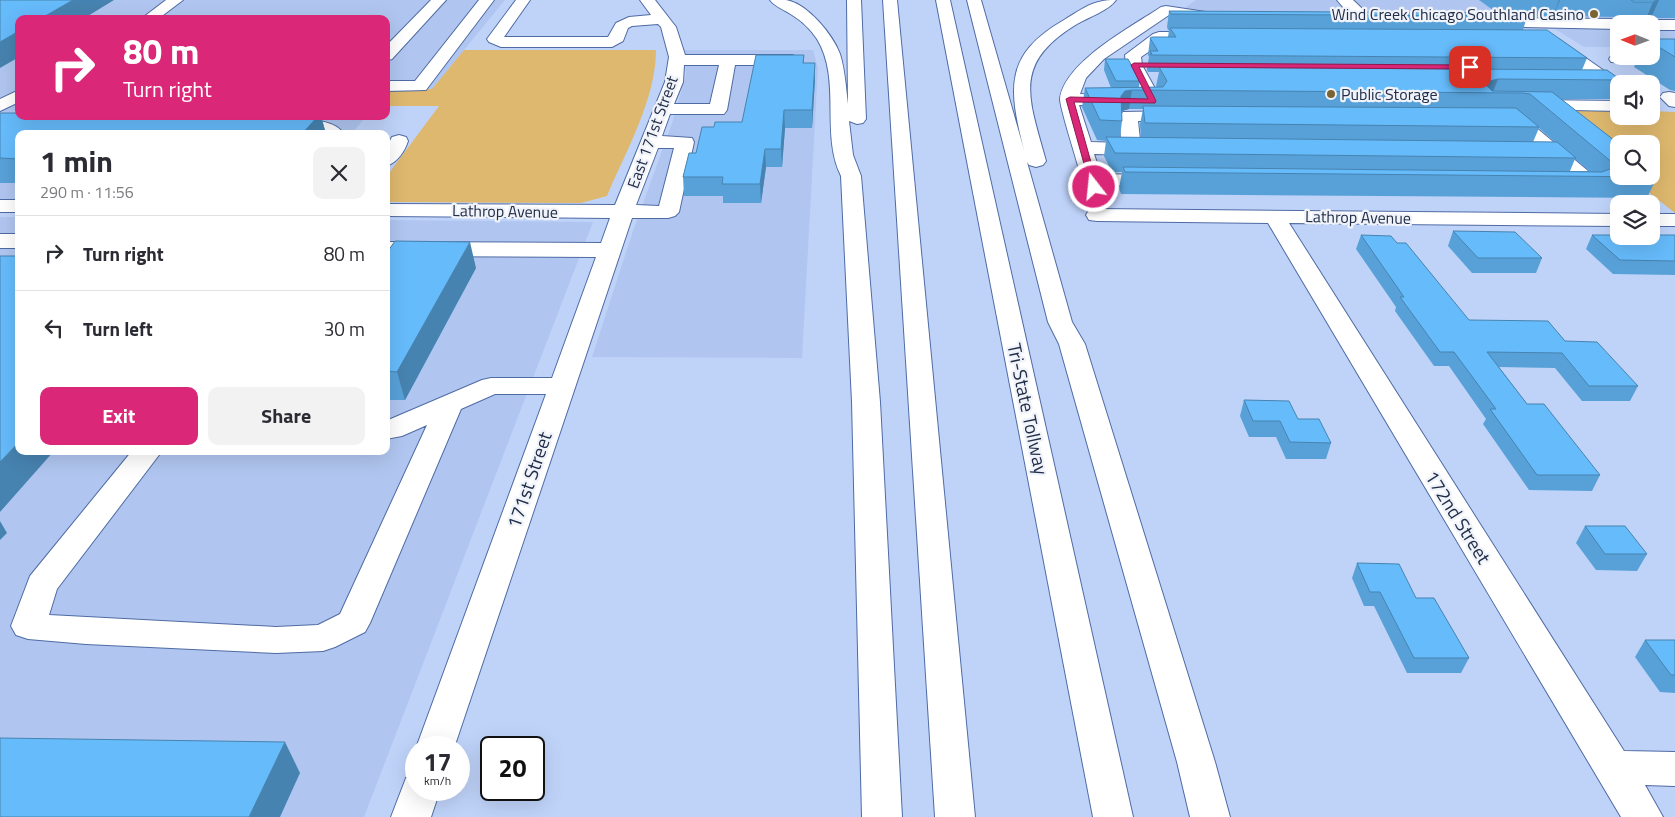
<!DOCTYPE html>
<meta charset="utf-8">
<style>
:root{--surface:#fff;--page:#f2f2f3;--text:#2b2b33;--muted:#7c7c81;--line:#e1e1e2;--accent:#db2777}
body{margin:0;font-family:"Titillium Web",sans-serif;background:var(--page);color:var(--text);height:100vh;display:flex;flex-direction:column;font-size:19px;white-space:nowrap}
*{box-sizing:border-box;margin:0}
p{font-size:16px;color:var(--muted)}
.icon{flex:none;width:28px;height:28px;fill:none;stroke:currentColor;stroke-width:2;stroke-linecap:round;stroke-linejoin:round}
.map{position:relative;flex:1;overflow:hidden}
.details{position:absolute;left:15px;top:130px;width:375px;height:325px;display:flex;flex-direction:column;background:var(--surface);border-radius:10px;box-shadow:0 5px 20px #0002}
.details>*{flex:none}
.guide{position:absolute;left:15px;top:15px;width:375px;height:105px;border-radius:10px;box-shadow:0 5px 20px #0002;background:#db2777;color:#fff;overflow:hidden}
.needle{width:32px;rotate:271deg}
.tools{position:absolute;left:1610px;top:15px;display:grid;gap:10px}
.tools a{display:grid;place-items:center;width:50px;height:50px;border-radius:10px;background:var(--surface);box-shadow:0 5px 20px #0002;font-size:25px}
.speed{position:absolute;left:405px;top:736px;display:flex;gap:10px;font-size:25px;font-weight:700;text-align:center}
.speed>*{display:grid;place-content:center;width:65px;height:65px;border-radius:50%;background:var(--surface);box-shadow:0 5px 20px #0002;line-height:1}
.speed small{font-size:12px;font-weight:400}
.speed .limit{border:2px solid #111;border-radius:8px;background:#fff;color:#111}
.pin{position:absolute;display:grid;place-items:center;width:42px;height:42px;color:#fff;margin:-21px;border-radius:10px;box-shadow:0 2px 8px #0006}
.me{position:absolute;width:55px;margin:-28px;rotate:344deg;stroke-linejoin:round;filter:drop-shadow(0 0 4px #0008)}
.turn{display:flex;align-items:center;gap:18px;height:105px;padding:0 25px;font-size:22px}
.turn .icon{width:65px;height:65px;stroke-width:2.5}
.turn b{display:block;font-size:35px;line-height:42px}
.round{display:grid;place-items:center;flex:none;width:52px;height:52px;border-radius:10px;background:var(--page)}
.headline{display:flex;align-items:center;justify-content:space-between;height:85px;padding:0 25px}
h1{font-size:30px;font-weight:700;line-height:38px}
.primary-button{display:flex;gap:10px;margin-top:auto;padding:10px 25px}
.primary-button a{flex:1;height:58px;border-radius:10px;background:var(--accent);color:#fff;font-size:20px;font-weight:700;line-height:58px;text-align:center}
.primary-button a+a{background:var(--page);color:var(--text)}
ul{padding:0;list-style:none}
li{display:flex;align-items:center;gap:15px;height:75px;padding:0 25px;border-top:1px solid var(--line)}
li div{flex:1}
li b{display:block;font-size:19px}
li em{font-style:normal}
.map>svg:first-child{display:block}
</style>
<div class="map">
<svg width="1675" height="817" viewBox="0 0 1675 817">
<rect width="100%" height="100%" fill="#bfd3f9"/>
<!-- built -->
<g fill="#b0c6f0">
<path d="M0,0h505l-73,89h-41l-5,5v-75h-367v97h348l-16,18h-332v66h-19z"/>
<path d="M1196,0h479v47h-24v-23h-32v23h-35l-29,-18 -373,-5 4,-17z"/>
<path d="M684,50h129l5,18 -16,290 -210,-1 41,-126 39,-108 14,-48z"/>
<path d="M0,217h19v234h367v-231l207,2 -229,595h-364z"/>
</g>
<!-- green -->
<g fill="#deb86e">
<path d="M464,50h192c0,49 -30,101 -49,146l-26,7 -195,-1v-25l53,-71h-53v-12l5,-5h41z"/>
<path d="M1544,110l75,1v5h32v-5l24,1v101l-47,-37h23v-32h-32z"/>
</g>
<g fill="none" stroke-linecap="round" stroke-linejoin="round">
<!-- minor casing -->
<g stroke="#4f6ba4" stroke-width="2">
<g id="minor">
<path d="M166,0h17l-25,19h-17z"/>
<path d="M431,0h15l-54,59 -6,2v-15z"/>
<path d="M479,0h15l-68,90 -40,1v-10h29z"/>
<path d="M516,0h14l-26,37h104l8,-14 13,-6 22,-2 -11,-15h15l21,27 9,28h107l6,2 2,3 -2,3 -6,2h-57l-8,45 -3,4h-54l-8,22 30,2 2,4 -15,70 -4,4 -7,2h-36l-178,530h-38l130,-354h-51l-34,15 -91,214 -5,9 -30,15 -12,4 -47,2 -190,-9 -58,-5 -12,-4 -5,-9 19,-50 102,-125h30l-105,138 -8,26 227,12 42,-2 22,-11 87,-189 -25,11 -16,3v-18l96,-41 9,-2h61l44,-121 -210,-1v-14l215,1 9,-25 -224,-2v-12l229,1 50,-123 4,-25 -8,-30 -3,-3 -26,2 -4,2 -5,13 -11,6h-111l-12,-5 -2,-3zM684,65h35l-9,39h-36l9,-22zM658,148h16l-15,58 -23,-1z"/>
<path d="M1337,0h16l19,18 -2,3c-12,3 -26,-12 -33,-21z"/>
<path d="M1166,6l46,7 5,1 2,3 -2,3 -5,1 -43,-6 -65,44 -18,19 -6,16 40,2 6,1 3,4 -3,4 -6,1 -41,-1 12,37 30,1 -1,-27 3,-4 57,-1 6,1 3,4 -3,4 -6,1h-42l3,28 -3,4 -7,2 -37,-1 4,12 -3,4 -7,2 -7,-2 -3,-4c-3,-12 -18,-58 -18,-67 4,-37 73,-73 101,-92z"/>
<path d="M1488,18l131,1 5,2 2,3h-7v5l-136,-3 -3,-3 3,-3z"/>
<path d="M1651,20h24v10h-24v-6h-7z"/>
<path d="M1159,32h46l6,2 2,3 -2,3 -6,2h-42l-22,15 1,8 20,36 -3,4 -6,1 -6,-1 -3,-4 -18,-36 -1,-10 28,-21z"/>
<path d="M1554,38l6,2 63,44h-4v10l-6,-1 -65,-47 -2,-3 2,-3z"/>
<path d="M1617,54l2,2 56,-1v10l-64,-3 -2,-3 2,-3z"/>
<path d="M19,90v12l-19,9v-12z"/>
<path d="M1669,92l6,1v14l-6,-1 -9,-9 3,-4z"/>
<path d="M1533,100l86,1v10l-92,-2 -3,-4 3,-4z"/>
<path d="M1505,114l16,1 79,66 3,4 -3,4 -7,2 -22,-2 -3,-4 3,-4 4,-1 -65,-56 -11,-1 -3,-4 3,-4z"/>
<path d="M286,119c18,2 47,-2 58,15h-23l-42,-5 -2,-4 2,-4z"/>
<path d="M399,135l7,2 2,4c-3,10 -11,22 -22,25v-18l6,-11z"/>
<path d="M1092,174l66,1 7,2 3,4 -3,4 -7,2 -73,-3 -3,-4 3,-4z"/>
<rect x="0" y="200" width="19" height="12"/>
<path d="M1097,209l522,5v12l-330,-3 335,528 51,1v34l-30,-1 18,32h-42l-353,-594 -171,-2 -8,-1 -3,-5 3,-5z"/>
<rect x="1651" y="214" width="24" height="12"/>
<rect x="0" y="234" width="19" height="14"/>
<path d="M416,774v16h24l-9,27h-40l15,-39z"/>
</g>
</g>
<!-- highway casing -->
<g stroke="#4f6ba4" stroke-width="2">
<g id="highway">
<path d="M770,0c5,0 11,0 16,0 21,3 47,35 54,54 5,16 6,34 8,50l-1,-104h14l5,119 -3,4 -6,1 -8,-3 4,34 8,21 19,226 22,415h-40l-10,-415 -11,-226c-21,-42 1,-96 -24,-137 -6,-9 -15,-18 -25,-24 -7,-5 -17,-8 -22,-15z"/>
<path d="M883,0h14l78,817h-40z"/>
<path d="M936,0h14l183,817h-40z"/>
<path d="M967,0h14l43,150c-15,-60 -21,-95 40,-130 20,-12 28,-20 52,-20 -8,11 -27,17 -39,24 -66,40 -48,74 -31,137l-3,4 -7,2 -7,-2 -2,-3 45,160 13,22 130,418 15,55h-40l-13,-55 -118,-418 -11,-22z"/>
</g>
</g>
<!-- minor -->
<use href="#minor" fill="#fff" fill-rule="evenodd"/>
<!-- highway -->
<use href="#highway" fill="#fff" fill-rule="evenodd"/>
</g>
<!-- wall -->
<g fill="#58a1d8" fill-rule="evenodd">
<path d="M1479,0h196v18h-24l-6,3h-19l-7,-4 -62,-1 -3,-2 -1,2 -26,1 -4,13 64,28 -5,12 39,10 -2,4 -6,15h-52l58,45v32l38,1 -10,21 -526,-4 -2,-6 3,-16h-10l-8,-16 2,-15 -9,-1 -15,-33 3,-19h26l-7,-18 1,-11 35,22 -1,6h18l-1,-1 3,-14h-11l-1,-2v-2l2,-11 -1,-2 2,-17 18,-1 1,-7h-1l-1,-3 2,-16 328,2zM1129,109h14l-3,15 1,14 -21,-1 2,-16v-10zM1539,128l16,14h-22zM1575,159l14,12h-19z"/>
<path d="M1651,39h24v52l-5,-1 -36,-23 5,-11h12z"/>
<path d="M804,55v8l11,16 -3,49h-27l-3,39h-16l-5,36h-38v-7h-39l-1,-19 13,-24 18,-26 28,-5z"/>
<path d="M0,113l19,3h302l5,18h-307v49h-19z"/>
<path d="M1453,231l89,27 -6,15h-64l-24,-27z"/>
<path d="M1361,235l36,8 72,77 96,21 73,45 -8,15h-48l-27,-33 -56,-1 28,37 73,71 -8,16 -63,-1 -46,-66 3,-5 -37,-53h-15l-39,-55 1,-4 -40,-58z"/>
<path d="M1592,235h83v40l-62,-1 -27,-25z"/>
<path d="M386,254l90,14 -71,132h-19z"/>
<path d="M1244,400l54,19 33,24 -5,16h-40l-10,-22h-27l-9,-21z"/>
<path d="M1585,526l62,28 -10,17 -41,-1 -20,-27z"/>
<path d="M1357,563l59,35 53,60 -8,15h-54l-33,-67h-10l-12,-28z"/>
<path d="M1645,640h30v53l-15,-1 -25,-35z"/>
</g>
<!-- shaded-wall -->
<g fill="#4783b0">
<path d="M73,0h41l-31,19h-43z"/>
<path d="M1559,0h1l-7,16z"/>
<path d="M1657,0h2l-8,18 -6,3 8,-19z"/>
<path d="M19,31v26l-19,11v-26z"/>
<path d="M815,63v16l-3,49v-18z"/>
<path d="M1498,79l-5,13 -6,-6 3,-5z"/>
<path d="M1132,90l-3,19 -7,2 -1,-15 4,-5z"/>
<path d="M784,110l1,18 -3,39 -1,-18z"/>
<path d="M318,116h3l5,18h-24z"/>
<path d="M765,149l1,18 -5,36 -1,-19z"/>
<path d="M470,242l6,26 -71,132 -8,-28z"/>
<path d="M19,442v9h35l-54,61v-50z"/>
<path d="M0,521l7,12 -7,7z"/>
<path d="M285,742l15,31 -20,44h-31z"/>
</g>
<!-- building -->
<g fill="#66bbfb" stroke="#4783b0">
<path d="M0,0h73l-33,19h-21v12l-19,11z"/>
<path d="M1631,0h26l-4,2h-19z"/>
<path d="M1169,11l355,2 4,3 -357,-2z"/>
<path d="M1170,28l377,2 40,28 -436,-3 -1,-1h2l-2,-3h8l-8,-13 2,-1h24z"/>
<path d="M1651,39h24v18l-24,-15z"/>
<path d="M756,55h48l-1,8h12l-3,47h-28l-3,39h-16l-5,35h-38l1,-7h-40l6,-24h7l6,-26h12l1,-5h27z"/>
<path d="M1105,59h23l12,22h-24z"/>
<path d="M1159,67l448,3 14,10 -123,-1 -8,2 -3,5 5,5 60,1 67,52v32h32v-3l6,4 -532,-5 -2,-5 479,5 8,-3 4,-5 -84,-70 -7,-1 -391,-3 -7,1 -4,5 1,25 -22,-1 -15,-32 78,-1 4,-6z"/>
<path d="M1143,106l373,2 23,19 -394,-4z"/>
<path d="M0,113h19v3h299l-16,18h-283v25l-19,-1z"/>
<path d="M1106,137l451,5 19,16 -461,-5z"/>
<path d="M1453,231l62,1 27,26h-64z"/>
<path d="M1361,235l30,1 6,7h9l63,77 79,1 17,20 32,1 41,44h-49l-27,-33 -75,-1 40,52h17l56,71h-63l-47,-66h6l-42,-57h-14l-40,-55h4z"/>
<path d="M1592,235h27v1h32v-1h24v26l-55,-1z"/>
<path d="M395,241l75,1 -73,130 -11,-1v-117z"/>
<path d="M0,256h19v186l-19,20z"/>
<path d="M1244,400l45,1 9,18h21l12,24 -41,-1 -10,-21h-27z"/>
<path d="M1585,526h40l22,28h-42z"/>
<path d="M1357,563l42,1 17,34h18l35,60h-55l-34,-66h-10z"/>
<path d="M1645,640h30v35h-4z"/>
<path d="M0,738l285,4 -36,75h-249z"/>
</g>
<!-- route -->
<path fill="#db2777" stroke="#8e194d" d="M1134,63l336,2 3,2 -3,2 -331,-2 17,34 -1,2 -81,-1 24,85 -7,2 -25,-90 4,-2 78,2 -17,-34z"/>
<!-- markers -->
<g fill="#7b6434" stroke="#f0f3fa" stroke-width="2">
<circle cx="1594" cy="14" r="5"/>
<circle cx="1331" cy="94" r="5"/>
</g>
<g text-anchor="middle" stroke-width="4.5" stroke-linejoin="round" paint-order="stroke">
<!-- far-poi labels -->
<g font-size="16" fill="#222e47" stroke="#f0f3fa" text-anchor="end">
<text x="1584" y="20">Wind Creek Chicago Southland Casino</text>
<text x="1341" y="100" text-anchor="start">Public Storage</text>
</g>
<!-- far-street labels -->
<g font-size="16" fill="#222e47" stroke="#f0f3fa">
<text transform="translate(652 132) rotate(-70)" y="6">East 171st Street</text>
<text transform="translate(505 211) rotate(1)" y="6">Lathrop Avenue</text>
<text transform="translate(1358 217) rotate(1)" y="6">Lathrop Avenue</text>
</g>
<!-- street labels -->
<g font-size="19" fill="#222e47" stroke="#f0f3fa">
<text transform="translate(1028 409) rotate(78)" y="7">Tri-State Tollway</text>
<text transform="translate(529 480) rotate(-71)" y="7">171st Street</text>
<text transform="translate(1458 517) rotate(58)" y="7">172nd Street</text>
</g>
</g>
</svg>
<div class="tools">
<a><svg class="needle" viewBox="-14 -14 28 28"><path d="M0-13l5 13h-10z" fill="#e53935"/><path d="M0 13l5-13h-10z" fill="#7c7c81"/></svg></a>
<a><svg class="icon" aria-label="sound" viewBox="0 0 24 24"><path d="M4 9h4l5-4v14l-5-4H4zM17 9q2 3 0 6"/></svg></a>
<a><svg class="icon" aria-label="search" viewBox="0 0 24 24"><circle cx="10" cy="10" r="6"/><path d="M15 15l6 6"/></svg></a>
<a><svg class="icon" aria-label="layers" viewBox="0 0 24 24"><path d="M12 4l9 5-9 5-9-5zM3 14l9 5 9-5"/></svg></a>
</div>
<div class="speed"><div>17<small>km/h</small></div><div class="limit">20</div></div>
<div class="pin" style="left:1470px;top:67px;background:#d93025"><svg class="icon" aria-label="arrive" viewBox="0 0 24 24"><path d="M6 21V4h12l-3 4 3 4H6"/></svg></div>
<svg class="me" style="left:1094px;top:187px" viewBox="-20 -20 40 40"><circle r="17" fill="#db2777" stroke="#fff" stroke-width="3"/><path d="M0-11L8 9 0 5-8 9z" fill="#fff"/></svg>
<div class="guide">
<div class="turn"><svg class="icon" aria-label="right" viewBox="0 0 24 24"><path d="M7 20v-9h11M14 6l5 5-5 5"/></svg><div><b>80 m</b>Turn right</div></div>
</div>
<section class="details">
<div class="headline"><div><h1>1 min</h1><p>290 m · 11:56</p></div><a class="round"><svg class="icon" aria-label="close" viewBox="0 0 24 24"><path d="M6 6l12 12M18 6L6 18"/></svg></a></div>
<ul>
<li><svg class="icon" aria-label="right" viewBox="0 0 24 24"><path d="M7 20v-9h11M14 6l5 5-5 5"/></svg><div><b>Turn right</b></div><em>80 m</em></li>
<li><svg class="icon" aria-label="left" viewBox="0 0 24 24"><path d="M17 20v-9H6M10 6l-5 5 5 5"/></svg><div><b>Turn left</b></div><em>30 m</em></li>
</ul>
<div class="primary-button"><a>Exit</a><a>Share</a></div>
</section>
</div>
